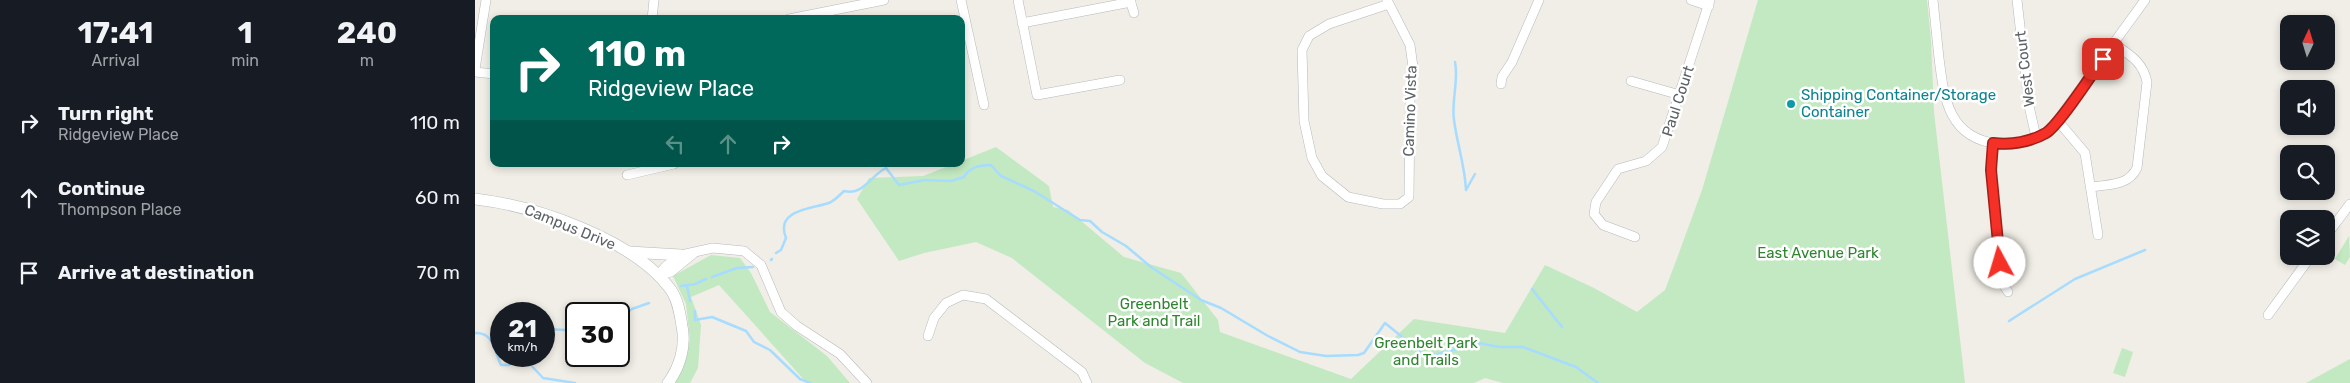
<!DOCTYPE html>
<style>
:root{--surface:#171b24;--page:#20242c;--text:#f1f3f6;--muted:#9ea1a6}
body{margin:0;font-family:Rubik,sans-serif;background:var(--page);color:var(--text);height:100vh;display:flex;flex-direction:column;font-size:19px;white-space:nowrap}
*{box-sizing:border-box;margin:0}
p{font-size:16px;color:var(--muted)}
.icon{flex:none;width:28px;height:28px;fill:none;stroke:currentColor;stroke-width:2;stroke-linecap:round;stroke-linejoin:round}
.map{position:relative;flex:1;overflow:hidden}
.panel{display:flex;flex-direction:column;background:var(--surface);width:475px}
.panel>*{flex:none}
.guide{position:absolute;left:15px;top:15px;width:475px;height:152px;border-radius:10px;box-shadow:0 2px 8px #0003;background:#00695c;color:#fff;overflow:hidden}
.needle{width:32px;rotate:4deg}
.tools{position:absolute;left:1805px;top:15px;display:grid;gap:10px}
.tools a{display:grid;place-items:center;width:55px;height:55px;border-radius:10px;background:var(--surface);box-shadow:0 2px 8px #0003;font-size:25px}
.speed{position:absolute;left:15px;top:302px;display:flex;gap:10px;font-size:25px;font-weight:700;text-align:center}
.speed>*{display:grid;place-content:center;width:65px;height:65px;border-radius:50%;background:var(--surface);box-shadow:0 2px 8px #0003;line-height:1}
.speed small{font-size:12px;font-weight:400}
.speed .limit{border:2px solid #111;border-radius:8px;background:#fff;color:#111}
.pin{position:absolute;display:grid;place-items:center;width:42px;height:42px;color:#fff;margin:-21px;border-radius:10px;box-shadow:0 2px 8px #0006}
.me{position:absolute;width:55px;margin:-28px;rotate:354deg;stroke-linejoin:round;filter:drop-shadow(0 0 4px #0008)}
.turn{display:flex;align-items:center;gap:18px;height:105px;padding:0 15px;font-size:22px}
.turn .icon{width:65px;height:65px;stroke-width:2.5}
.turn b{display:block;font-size:35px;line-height:42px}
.lanes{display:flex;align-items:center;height:48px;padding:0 15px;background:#0003;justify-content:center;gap:25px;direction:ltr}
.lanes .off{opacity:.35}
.eta{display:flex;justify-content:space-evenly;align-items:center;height:85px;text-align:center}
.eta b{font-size:30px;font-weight:700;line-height:35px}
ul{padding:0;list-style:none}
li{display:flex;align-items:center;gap:15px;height:75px;padding:0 15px}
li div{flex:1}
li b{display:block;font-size:19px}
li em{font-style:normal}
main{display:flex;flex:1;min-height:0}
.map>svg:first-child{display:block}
</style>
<main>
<section class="panel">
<div class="eta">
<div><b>17:41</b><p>Arrival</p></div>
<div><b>1</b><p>min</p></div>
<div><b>240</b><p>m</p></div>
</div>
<ul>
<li><svg class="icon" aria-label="right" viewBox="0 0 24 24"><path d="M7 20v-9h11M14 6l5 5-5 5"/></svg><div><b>Turn right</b><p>Ridgeview Place</p></div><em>110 m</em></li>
<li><svg class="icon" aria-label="ahead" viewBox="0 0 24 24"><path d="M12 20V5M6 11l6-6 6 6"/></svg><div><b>Continue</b><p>Thompson Place</p></div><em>60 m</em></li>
<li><svg class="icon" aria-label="arrive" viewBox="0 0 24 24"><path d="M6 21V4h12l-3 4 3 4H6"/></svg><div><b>Arrive at destination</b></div><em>70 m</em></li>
</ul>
</section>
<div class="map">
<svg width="1875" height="383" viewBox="0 0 1875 383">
<rect width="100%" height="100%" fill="#f0eee6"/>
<!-- green -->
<g fill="#c2e9c1">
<path d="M1283,0h169l4,40 3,72 31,271h-462l-18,-5 -11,5h-291l-38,-20 -133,-105 -36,-16 -52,11 -25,8 -42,-62 12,-21 54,-2 31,-12h7v-3l35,-14 53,39 4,21 15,3 56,47 57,16 37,47 2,12 131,47 63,-60 91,14 40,-68 49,23 43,24 28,-22 11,-29 26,-71z"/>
<path d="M1874,236l1,21 -5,8 -10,-6z"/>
<path d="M236,255l29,3 11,15 19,39 57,44 23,27h-43l-88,-98 -28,12 10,28 -3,43 -8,15h-18l18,-43 -4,-36 -13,-28z"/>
<path d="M1647,348l11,4 -8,25 -12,-4z"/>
<path d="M1875,359v24h-44z"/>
</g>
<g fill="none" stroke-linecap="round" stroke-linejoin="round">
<!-- stream -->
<g stroke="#a7dcff" stroke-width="2.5">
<path d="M980,62c4,19 -4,39 -1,58 3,24 11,46 12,70l9,-16"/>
<path d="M301,253l5,-3 5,-12c-12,-30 30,-29 45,-36 5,-3 9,-7 13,-11 19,5 26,-15 42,-23l13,17 26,-5 26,1 13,-4c5,-10 16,-12 27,-12l10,11 33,15 46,29 10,1 12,11 24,14 25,21 50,33 20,8 47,28 32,16 26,4 32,-1 6,-2 21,-30 42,34 52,-14 20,4h24l53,20 22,16"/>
<path d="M296,260l1,-1"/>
<path d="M237,277l25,-9 16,-1"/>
<path d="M206,286l14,-2 11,-5"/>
<path d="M212,286l3,15"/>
<path d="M1057,289l30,38"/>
<path d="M220,311v9l17,-3 34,14 8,11 16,8 30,29 10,4"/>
<path d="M144,318l13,-9 17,-6"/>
<path d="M1534,321l66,-42 70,-29"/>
<path d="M69,329l22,1"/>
<path d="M0,333c19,-1 19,18 26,32h8l4,-3 1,-6"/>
<path d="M39,357l15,6 14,15 32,5"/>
</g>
<!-- minor casing -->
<g stroke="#b6b9bd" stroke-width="10">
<g id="minor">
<path d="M486,0l23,105"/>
<path d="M543,0l19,95 83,-15"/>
<path d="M655,0l4,13"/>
<path d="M912,0l23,45 3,22 -3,34 -1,96 -9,7h-17l-35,-7 -26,-21 -10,-18 -8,-37 -2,-71 7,-14 20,-12 60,-20"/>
<path d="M1216,0l18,6"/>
<path d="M1458,0c2,19 4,38 6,58 5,40 9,80 59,86 19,2 40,-4 54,-16l93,-128"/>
<path d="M1542,0l12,106 7,31"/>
<path d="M177,19l2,-19"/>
<path d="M314,19l95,-19"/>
<path d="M547,23l109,-21"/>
<path d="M0,69l11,-69"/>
<path d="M0,72l19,2"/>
<path d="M1156,81l49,14"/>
<path d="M1026,84l1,-7 10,-15 27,-62"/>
<path d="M1583,121l27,32 13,82"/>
<path d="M1519,143l-3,27 11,112 6,10"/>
<path d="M152,175l47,-11"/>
<path d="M1617,187c18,-3 36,-1 45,-19l10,-86c-4,-20 -17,-27 -33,-38"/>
<path d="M1851,236l24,-32"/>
<path d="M1160,237l-32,-12 -9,-11 2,-12 22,-33 28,-8 16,-14 48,-147"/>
<path d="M183,275l8,-9 15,-11 32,-7 31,3 17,14 20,47 16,14 43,28 27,29"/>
<path d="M183,275l13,-3 22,-18"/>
<path d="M1793,315l43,-59"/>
<path d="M453,336l6,-18 12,-15 17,-8 23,4 96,73 5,11"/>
</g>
</g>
<!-- tertiary casing -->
<g stroke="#b6b9bd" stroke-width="12">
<g id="tertiary">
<path d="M0,199c60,7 159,40 196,91 7,10 9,24 11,36 4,20 -2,41 -14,57"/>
<path d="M154,252l52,3"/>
</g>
</g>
<!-- minor -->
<use href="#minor" stroke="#fff" stroke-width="9"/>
<!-- tertiary -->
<use href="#tertiary" stroke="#fff" stroke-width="11"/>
</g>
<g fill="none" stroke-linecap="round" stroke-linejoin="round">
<!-- route casing -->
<g stroke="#9f1f19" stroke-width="12">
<path id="route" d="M1525,263l-9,-93 2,-27c18,2 37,-1 53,-10 14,-9 45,-58 57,-74"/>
</g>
<!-- route -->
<use href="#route" stroke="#f53027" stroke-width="9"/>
</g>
<!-- markers -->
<circle fill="#0f9aa8" stroke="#fff" stroke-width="2" cx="1316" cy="104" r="5"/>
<g text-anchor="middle" stroke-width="5" stroke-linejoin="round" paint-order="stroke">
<!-- street labels -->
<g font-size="15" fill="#5d6267" stroke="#fff">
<text transform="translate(1550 69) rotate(-97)" y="5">West Court</text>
<text transform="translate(1203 101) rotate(-72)" y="5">Paul Court</text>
<text transform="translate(935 111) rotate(-88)" y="5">Camino Vista</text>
<text transform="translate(95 227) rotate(22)" y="5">Campus Drive</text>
</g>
<!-- culture labels -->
<g font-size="15" fill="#0d838f" stroke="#fff" text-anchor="start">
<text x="1326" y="100">Shipping Container/Storage<tspan x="1326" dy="17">Container</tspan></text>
</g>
<!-- park labels -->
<g font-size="15" fill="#2f8430" stroke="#fff">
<text x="1343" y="258">East Avenue Park</text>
<text x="679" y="309">Greenbelt<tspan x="679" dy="17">Park and Trail</tspan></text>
<text x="951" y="348">Greenbelt Park<tspan x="951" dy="17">and Trails</tspan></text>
</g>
</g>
</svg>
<div class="tools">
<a><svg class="needle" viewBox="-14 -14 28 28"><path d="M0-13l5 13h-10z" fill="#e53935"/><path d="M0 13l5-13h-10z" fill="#9ea1a6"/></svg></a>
<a><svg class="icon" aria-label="sound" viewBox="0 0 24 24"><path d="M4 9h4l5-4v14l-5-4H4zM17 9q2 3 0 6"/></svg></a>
<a><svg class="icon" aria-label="search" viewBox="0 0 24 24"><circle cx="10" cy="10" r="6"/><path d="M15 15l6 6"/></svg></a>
<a><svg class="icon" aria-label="layers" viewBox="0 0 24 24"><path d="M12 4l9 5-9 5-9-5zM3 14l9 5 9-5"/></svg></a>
</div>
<div class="speed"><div>21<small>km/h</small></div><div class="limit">30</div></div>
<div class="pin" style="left:1628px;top:59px;background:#d93025"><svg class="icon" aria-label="arrive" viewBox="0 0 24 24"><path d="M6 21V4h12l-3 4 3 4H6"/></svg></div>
<svg class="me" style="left:1525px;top:263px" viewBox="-20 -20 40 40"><circle r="19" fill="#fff"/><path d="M0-13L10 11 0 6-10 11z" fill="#f53027"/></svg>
<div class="guide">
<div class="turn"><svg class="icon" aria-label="right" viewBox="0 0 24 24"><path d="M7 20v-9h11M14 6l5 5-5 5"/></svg><div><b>110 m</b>Ridgeview Place</div></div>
<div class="lanes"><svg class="icon off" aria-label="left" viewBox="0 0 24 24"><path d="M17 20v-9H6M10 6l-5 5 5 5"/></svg><svg class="icon off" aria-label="ahead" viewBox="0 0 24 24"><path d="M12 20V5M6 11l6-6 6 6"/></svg><svg class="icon" aria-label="right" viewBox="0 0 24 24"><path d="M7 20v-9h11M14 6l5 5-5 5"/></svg></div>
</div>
</div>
</main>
